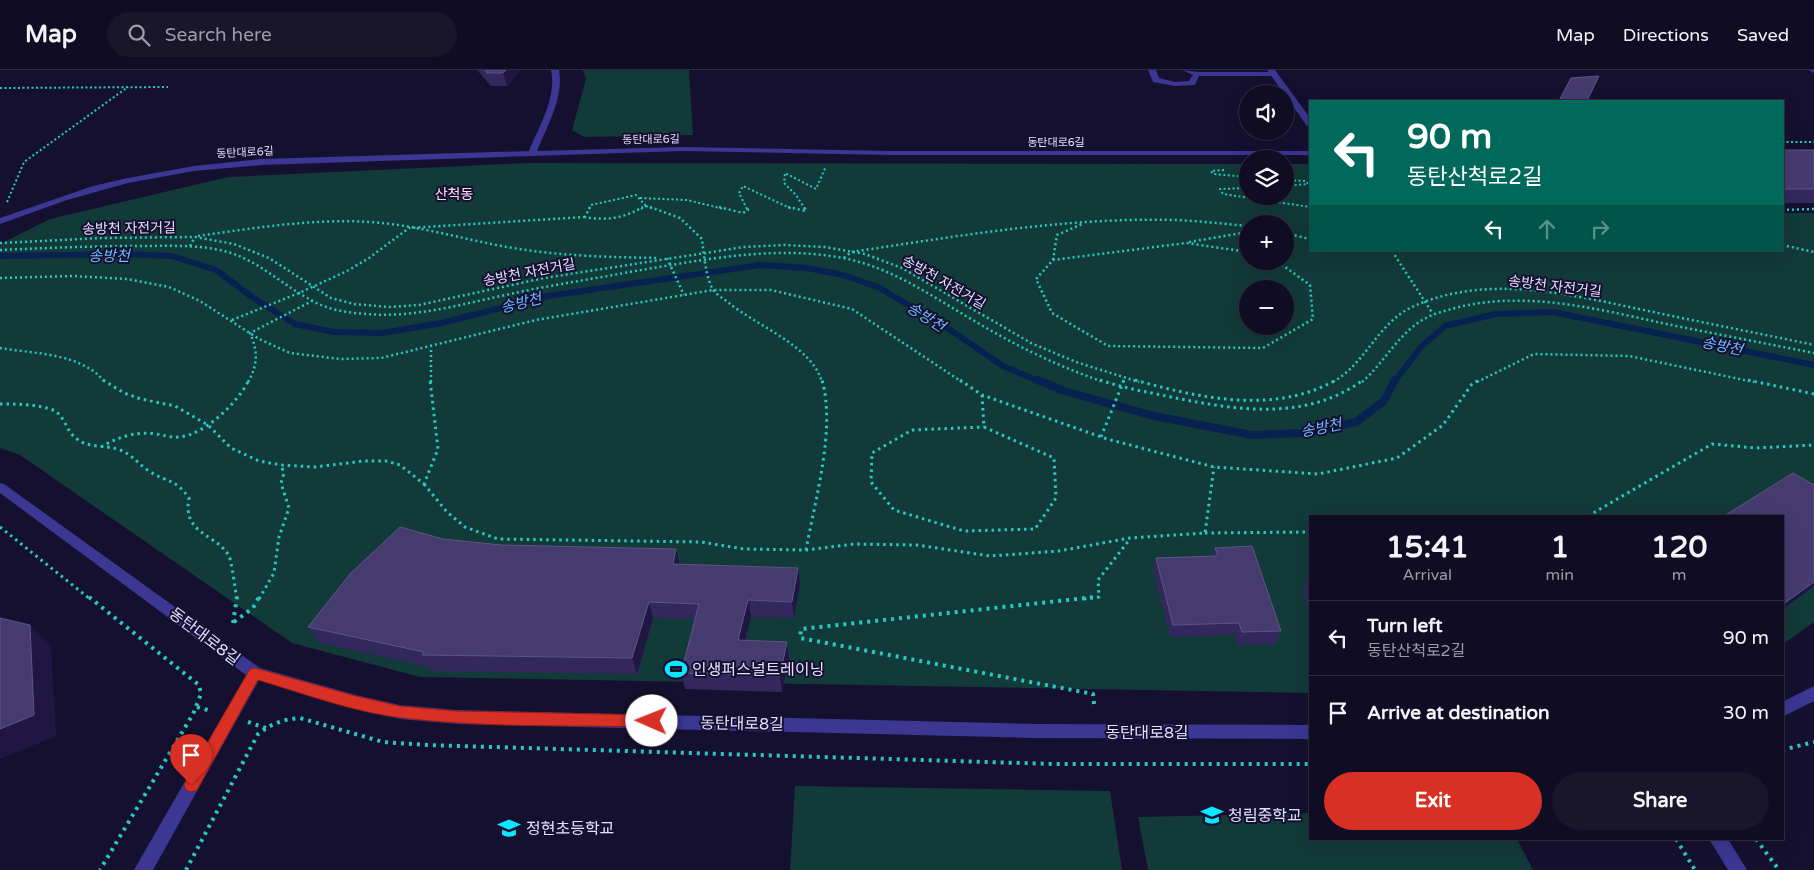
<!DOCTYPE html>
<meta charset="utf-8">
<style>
:root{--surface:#100c23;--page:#19152b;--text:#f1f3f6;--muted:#9c9ba6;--line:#302c41;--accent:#d93025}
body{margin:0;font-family:"Varela Round","Noto Sans KR",sans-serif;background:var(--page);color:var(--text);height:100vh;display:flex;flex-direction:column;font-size:19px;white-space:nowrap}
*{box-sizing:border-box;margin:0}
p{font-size:16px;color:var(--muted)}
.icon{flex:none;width:28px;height:28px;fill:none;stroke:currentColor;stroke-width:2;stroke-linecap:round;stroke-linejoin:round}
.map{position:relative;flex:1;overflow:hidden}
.sheet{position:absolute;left:1309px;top:445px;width:475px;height:325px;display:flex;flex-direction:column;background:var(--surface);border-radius:0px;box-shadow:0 5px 20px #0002,0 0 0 1px var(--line)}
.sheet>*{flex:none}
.banner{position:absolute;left:1309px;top:30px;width:475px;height:152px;border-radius:0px;box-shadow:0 5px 20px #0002,0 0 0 1px var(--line);background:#00695c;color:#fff;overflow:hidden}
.controls{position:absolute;left:1239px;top:15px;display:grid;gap:10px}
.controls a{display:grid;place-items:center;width:55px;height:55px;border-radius:50%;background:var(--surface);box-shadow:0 5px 20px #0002,0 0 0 1px var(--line);font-size:25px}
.pin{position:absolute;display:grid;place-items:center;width:42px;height:42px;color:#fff;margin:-51px -21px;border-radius:50% 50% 50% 0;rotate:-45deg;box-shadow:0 0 5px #0007}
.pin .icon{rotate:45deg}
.me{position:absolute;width:55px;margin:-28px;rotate:271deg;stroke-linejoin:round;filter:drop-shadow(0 0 4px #0008)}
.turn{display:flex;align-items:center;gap:18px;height:105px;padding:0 15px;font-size:22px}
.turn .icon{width:65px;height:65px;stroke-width:2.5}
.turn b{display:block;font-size:35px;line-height:42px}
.lanes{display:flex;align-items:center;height:48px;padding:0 15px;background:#0003;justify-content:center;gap:25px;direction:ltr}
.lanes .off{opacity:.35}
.eta{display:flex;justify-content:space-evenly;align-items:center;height:85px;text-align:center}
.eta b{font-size:30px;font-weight:800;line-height:35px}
.primary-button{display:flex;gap:10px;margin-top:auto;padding:10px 15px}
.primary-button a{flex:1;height:58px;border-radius:30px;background:var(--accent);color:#fff;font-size:20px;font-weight:800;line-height:58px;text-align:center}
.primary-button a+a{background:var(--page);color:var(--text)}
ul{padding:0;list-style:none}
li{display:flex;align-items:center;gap:15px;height:75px;padding:0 15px;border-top:1px solid var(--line)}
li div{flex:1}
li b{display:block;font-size:19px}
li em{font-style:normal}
header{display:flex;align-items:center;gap:30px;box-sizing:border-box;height:70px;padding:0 25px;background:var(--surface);border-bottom:1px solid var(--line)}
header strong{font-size:24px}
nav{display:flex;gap:28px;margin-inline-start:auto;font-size:18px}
.search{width:350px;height:45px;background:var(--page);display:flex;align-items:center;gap:12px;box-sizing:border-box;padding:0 18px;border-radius:28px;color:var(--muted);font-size:19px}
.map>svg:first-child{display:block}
</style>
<header>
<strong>Map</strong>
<div class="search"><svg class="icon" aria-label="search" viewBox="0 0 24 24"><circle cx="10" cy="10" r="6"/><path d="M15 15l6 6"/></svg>Search here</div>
<nav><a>Map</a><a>Directions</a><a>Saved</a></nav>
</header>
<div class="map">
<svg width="1814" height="800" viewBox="0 0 1814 800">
<rect width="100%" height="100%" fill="#15102f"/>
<!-- green -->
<g fill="#123a38" fill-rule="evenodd">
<path d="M583,0h106l4,65 -109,2 -12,-7 14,-51z"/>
<path d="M526,93l721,1 1,32h37v-32h25v87h472l1,-38h31v409l-31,22 -1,-128h-472v177l-890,-16 -128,-34 -272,-188 -20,-7v-204l50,-25 178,-42zM1248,154h37v37h-37zM1248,219h37v37h-37z"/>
<path d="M795,716l315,5 12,79h-332z"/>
<path d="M1310,743v26h207l16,31h-385l-10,-53z"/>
</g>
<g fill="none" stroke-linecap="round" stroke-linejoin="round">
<!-- stream-far1 -->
<g stroke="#072251" stroke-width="6">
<path d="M0,186l125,-2 47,2 44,14 36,27 43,27 39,8 48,1 59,-10 107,-27 212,-31 47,3 36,7 35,12 74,44 51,35 38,16"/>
<path d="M1394,312l27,-35 24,-21 51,-12 57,-2 261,53"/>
</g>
<!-- stream -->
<path stroke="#072251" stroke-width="8" d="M1038,310l26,11 90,25 98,19 55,-2 49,-11 28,-21 11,-21"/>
<!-- path-far3 -->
<g stroke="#27cac0" stroke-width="2" stroke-dasharray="2 2.5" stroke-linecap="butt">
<path d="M0,18l168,-1"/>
<path d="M1782,72h32"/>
<path d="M1224,100l-13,1 2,3 35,3"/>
<path d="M1285,110l21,1 2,3 -23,2"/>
<path d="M1248,118l-28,1 3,5 87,13"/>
<path d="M640,128l47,2 37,9"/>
<path d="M7,132l17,-40 104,-75"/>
<path d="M646,136l8,3"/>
<path d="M589,139l2,-4 45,-10 10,11"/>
<path d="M641,139l5,-3"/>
<path d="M747,139l-8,-16 4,-7 49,23"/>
<path d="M805,139l-9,-14 -12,-12 1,-10 31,16 10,-23"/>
</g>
<!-- path-far2 -->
<g stroke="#27cac0" stroke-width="2.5" stroke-dasharray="2 3" stroke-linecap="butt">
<path d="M590,137l-5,10c22,4 39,1 58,-10"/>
<path d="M650,137l30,11 22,21c2,16 3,34 10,49 3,6 12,11 17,15 28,23 83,43 93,79"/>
<path d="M719,137l24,6 5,-3 -1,-3"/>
<path d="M788,137l18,4 -2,-4"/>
<path d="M1782,140l32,-1"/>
<path d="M1285,163l25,6"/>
<path d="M198,166c63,-9 130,-20 193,-12 39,5 77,16 116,23 50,9 100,10 151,11"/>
<path d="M1189,172l59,-10"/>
<path d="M0,173l100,-5 95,-1 39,7 35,14 62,40 23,6 35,3 30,-2 125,-27 200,-31 40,-2 41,2 40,7 37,14 129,75 45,19 63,20"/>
<path d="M1782,175l32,7"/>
<path d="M190,176l5,-9"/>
<path d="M0,180c46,-2 93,-4 139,-4 31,0 63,-2 92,7 30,10 53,33 80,47 17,10 37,13 56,14 49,4 95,-10 143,-20 41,-9 83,-15 125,-23 68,-11 139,-26 208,-13 51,10 91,40 135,65 40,24 82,44 126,59"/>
<path d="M1392,181l41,63"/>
<path d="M1248,182l-62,-9 -133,17 -17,19 16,34 56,33 155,2 50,-29 -3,-34 -33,-24"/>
<path d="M667,188l17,37"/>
<path d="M844,188l7,-6c107,-16 216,-35 325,-32 24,1 48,4 72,6"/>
<path d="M1053,190l4,-25 25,-11"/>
<path d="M0,208l73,-2 54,3 42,8 31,14 59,38 31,14 50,6 41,-1 155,-38 177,-30h58l81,19 110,73"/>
<path d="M232,250l67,-27 48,-22 22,-13 40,-30 176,-11"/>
<path d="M0,278c29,5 65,5 90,21 6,3 10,8 15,13"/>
<path d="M248,312c10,-17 10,-31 2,-49l62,-32"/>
<path d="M431,312v-35"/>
<path d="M1123,312l2,-4"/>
<path d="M1333,312c33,-19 45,-59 79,-75 78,-36 167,-10 246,6 52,11 104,21 156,32"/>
<path d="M1362,312c23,-20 37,-50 64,-64 9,-5 19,-7 29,-10 73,-19 150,3 221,18 46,9 92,18 138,27"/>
<path d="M1477,312l57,-28 95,2 125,26"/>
</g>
<!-- path-far1 -->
<g stroke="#27cac0" stroke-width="3" stroke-dasharray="2.5 4" stroke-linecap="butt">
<path d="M103,310l21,13 17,6 34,7 33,19 23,23 28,13 22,4 34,2 49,-6h22l14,4 24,19 14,-35 -8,-69"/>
<path d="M960,310l22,15 125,44 107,28 104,7 79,-16 46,-33 29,-41 7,-4"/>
<path d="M1100,310c23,8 47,12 71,17 64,13 135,25 192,-17"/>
<path d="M1135,310c64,18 139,35 201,0"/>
<path d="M1748,310l66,14"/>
<path d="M982,325l2,32"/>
<path d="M0,334c18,0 36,0 53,6 12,5 13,22 24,29 11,9 27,6 40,10 14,4 20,14 32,22 18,12 26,7 40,27 -7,37 27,35 40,58 3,6 6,34 8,43"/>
<path d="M984,357l70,31 2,40 -21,31 -71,2 -70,-21 -23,-28 1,-29 40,-23z"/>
<path d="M1101,367l23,-57"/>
<path d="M101,377c17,-10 35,-16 55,-13 8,1 15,4 23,3 26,-2 59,-35 70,-57"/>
<path d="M424,414l23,28 18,15 33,12 203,3 43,7 62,1 48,-6 63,1 73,11 69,-5 71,-13 75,-5 9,-66"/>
<path d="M1588,446l124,-72 44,4 58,-3"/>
<path d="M0,457l90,72"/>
<path d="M1205,463l105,-1"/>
<path d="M806,480c9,-50 30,-121 16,-170"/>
<path d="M259,529l15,-26 5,-36 10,-29 -8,-25 3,-10 -3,-8"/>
<path d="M1084,529l15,-2 -1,-17 32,-41"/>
</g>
<!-- path -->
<g stroke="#27cac0" stroke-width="4" stroke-dasharray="3 5" stroke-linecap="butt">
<path d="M89,527l110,88 2,9 -8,20 -93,156"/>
<path d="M234,552l19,-14 6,-11"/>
<path d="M233,553l4,-26"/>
<path d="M1094,634l-1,-10 -293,-56 1,-9 294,-32"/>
<path d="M197,637l14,4"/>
<path d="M248,652l18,6"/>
<path d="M1782,680l32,-8"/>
<path d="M1676,769l19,31"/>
<path d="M1756,769l23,31"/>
<path d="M186,800l72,-136c13,-10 25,-15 42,-16l83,24 44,3 627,19h256"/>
</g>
<!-- service -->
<path fill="#3b3792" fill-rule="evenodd" d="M1148,0h8l3,8 16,4 14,-1 4,-6 -11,-5 16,2h76l4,2 -4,2h-75l-4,9 -20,1 -22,-4z"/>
<!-- minor -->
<path fill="#3b3792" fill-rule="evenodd" d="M1809,0h5v3z"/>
<!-- tertiary -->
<g fill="#3b3792" fill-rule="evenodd">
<path d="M551,0h8c5,28 -12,56 -22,81l146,-4 207,4h420v4h-420l-207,-4 -422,14 -67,6 -66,12 -61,17 -67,24v-6l93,-32 35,-8 66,-12 67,-7 268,-8c10,-25 28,-53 22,-81z"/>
<path d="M1267,0h8l35,48v8h-3z"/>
<path d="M0,413l4,1 256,184 96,27 44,10 57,5 579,14 274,1v14l-274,-1 -579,-14 -57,-5 -44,-10 -97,-29 -106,190h-19l112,-195 -246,-182z"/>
<path d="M1814,616v15l-32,16v-15z"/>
<path d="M1709,769h19l19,31h-19z"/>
</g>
</g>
<!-- wall -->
<g fill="#32285e">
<path d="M477,0h43l-13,16h-16z"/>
<path d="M1599,6l-12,25h-28l12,-23z"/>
<rect x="1782" y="80" width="32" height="53"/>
<path d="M443,469l58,6 175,4 4,16 118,3 2,16 -6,34 -43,-1 -6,24 42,1 2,16 -7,34 -97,-3 -4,-16 14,-54 -42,-1 -16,56 -206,-3 -2,-4 -110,-24 -11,-16z"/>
<path d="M1215,478l66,83 -5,13 -38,1 -4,-10 -64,2 -17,-66 3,-13 57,-2z"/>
<path d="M1310,504v37l-7,-21z"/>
</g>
<!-- shaded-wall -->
<g fill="#1f1644">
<path d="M506,0h14l-13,16 -4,-13z"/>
<path d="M676,479l4,16 -7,-1z"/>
<path d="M798,498l2,16 -6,34 -2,-16z"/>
<path d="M1814,512v4l-32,24v-5z"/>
<path d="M748,530l3,17 -10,39 -3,-16z"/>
<path d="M649,532l4,16 -16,56 -5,-16z"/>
<path d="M30,555l21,21 5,90 -56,23v-30z"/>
<path d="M787,572l2,16 -7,34 -2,-16z"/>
</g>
<!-- building -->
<g fill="#453b6f" stroke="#5e5586">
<path d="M485,0h21l-3,3h-16z"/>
<path d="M1599,6l-12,25h-16l-11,-2 11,-21z"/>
<rect x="1782" y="80" width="32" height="39"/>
<path d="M1793,403l21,12v97l-32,23v-89h-58z"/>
<path d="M400,457l43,12 58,6 175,4 -3,15 125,4 -6,34 -44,-2 -10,40 49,2 -7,34 -99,-3 18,-69 -50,-2 -17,56 -210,-3 2,-3 -116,-25 42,-53z"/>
<path d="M1252,476l29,85 -39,1 -3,-9 -66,2 -17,-67 62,-2 -3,-8z"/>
<path d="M0,548l30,7 4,90 -34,14z"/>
</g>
<!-- route -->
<path fill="#d93025" stroke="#8d1f18" d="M255,598l101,28 44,10 57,5 195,4 6,2 2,4 -2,5 -6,1c-83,-2 -168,1 -250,-9 -49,-6 -97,-24 -144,-38l-61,110 -6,2 -5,-2 -2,-5 2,-5 64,-111z"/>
<!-- icons -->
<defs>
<g id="stadium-bare" transform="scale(1.725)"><path d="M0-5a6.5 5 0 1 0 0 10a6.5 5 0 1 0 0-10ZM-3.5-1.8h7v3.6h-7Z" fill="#0ae7ff" stroke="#15102f" stroke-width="2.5" paint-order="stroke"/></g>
<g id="school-bare" transform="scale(1.725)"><path d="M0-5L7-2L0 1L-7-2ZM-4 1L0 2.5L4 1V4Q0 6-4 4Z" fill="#0ae7ff" stroke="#15102f" stroke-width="2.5" paint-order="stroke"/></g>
</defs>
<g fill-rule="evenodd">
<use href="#stadium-bare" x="676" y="599"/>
<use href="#school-bare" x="1212" y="745"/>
<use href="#school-bare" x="509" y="758"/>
</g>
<g text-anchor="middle" stroke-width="4" stroke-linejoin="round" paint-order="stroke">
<!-- far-street labels -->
<g font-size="11" fill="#e2deff" stroke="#15102f">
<text transform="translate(651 69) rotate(-1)" y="4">동탄대로6길</text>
<text x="1056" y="76">동탄대로6길</text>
<text transform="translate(245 82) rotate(-3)" y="4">동탄대로6길</text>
</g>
<!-- far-quarter labels -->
<g font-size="14" fill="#ffe0f4" stroke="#15102f">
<text x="454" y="129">산척동</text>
</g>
<!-- street labels -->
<g font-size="14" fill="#e2deff" stroke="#15102f">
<text transform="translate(129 158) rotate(-1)" y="5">송방천 자전거길</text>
<text transform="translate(529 202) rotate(-11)" y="5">송방천 자전거길</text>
<text transform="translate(944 212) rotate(30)" y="5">송방천 자전거길</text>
<text transform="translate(1555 216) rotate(7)" y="5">송방천 자전거길</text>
</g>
<!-- water labels -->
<g font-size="15" font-style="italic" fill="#6cbbff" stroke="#15102f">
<text x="109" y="191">송방천</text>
<text transform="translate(521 233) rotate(-14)" y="5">송방천</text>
<text transform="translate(926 247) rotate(32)" y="5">송방천</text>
<text transform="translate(1722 276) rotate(12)" y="5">송방천</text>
<text transform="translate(1321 358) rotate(-11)" y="5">송방천</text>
</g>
<!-- near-street labels -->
<g font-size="16" fill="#e2deff" stroke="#15102f">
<text transform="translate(205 566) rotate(37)" y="6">동탄대로8길</text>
<text transform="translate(742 653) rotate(1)" y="6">동탄대로8길</text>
<text x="1147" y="668">동탄대로8길</text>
</g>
<!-- near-poi labels -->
<g font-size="16" fill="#e2deff" stroke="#15102f" text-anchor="start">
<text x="692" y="605">인생퍼스널트레이닝</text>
<text x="1228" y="751">청림중학교</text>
<text x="526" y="764">정현초등학교</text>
</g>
</g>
</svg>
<div class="controls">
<a><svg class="icon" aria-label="sound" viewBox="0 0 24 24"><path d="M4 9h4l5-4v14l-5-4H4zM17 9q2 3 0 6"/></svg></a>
<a><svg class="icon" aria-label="layers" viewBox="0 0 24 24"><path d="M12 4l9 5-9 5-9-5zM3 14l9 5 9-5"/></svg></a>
<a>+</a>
<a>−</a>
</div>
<div class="pin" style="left:191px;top:715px;background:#d93025"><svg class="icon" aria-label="arrive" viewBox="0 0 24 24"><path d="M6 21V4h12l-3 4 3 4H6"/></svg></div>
<svg class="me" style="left:652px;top:651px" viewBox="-20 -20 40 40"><circle r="19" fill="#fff"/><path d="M0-13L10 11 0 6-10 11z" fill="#d93025"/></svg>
<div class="banner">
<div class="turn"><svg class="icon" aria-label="left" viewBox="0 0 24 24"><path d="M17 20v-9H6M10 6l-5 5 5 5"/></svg><div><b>90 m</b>동탄산척로2길</div></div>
<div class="lanes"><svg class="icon" aria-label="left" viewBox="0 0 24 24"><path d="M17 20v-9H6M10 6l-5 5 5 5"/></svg><svg class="icon off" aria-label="ahead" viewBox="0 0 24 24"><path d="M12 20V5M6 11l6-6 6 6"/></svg><svg class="icon off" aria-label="right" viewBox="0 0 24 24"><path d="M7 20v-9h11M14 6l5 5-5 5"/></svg></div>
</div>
<section class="sheet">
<div class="eta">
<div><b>15:41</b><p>Arrival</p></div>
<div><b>1</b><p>min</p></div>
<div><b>120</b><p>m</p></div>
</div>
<ul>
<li><svg class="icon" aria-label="left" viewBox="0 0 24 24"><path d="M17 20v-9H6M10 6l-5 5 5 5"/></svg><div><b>Turn left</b><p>동탄산척로2길</p></div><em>90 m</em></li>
<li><svg class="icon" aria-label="arrive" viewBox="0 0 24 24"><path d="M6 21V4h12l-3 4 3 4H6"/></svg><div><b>Arrive at destination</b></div><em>30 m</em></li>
</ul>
<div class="primary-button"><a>Exit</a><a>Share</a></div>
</section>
</div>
